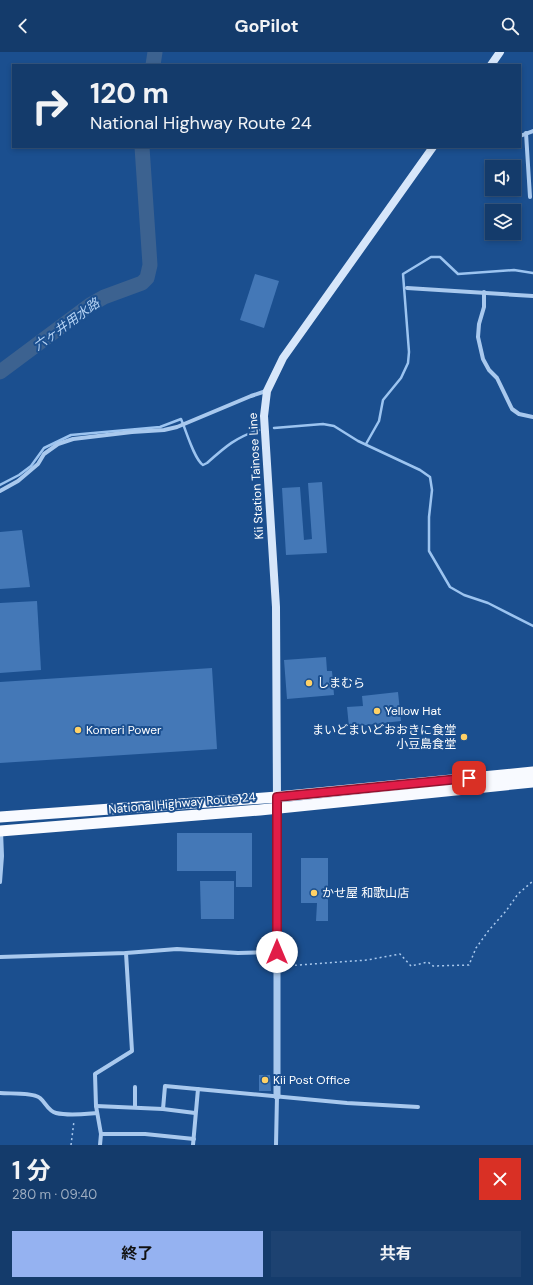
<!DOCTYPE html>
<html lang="ja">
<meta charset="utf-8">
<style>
:root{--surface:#143b6b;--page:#1d4271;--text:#f1f3f6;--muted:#9dadc1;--line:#33557e;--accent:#95b2f1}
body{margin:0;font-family:"DM Sans","Noto Sans JP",sans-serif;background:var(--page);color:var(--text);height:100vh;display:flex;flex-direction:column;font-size:15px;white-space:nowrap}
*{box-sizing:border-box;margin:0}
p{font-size:13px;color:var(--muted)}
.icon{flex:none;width:22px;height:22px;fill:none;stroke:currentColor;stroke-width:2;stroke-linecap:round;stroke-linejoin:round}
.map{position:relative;height:1093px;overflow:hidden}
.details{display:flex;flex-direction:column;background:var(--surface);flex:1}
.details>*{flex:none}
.hud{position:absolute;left:12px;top:12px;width:509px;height:84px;border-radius:0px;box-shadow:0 2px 6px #0003,0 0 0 1px var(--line);background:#143b6b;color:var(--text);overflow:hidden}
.buttons{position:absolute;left:485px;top:108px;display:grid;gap:8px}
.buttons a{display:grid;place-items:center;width:36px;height:36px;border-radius:0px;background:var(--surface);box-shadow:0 2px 6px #0003,0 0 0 1px var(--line);font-size:20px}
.pin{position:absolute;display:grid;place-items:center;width:34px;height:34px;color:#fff;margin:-17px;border-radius:8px;box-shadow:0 2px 6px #0006}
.me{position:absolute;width:44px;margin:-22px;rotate:0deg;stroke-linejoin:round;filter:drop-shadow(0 0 3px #0008)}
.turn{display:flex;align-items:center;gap:14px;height:84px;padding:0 12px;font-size:18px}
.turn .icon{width:52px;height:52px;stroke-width:2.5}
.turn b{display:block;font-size:28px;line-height:34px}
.round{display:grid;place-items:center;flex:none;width:42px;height:42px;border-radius:0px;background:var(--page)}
.summary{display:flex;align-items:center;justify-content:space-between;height:68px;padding:0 12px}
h1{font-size:24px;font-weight:700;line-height:30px}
.button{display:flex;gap:8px;margin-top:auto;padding:8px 12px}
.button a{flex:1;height:46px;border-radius:0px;background:var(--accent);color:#111;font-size:16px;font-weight:700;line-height:46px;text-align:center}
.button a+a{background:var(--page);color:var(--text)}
header{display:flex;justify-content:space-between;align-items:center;height:52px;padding:0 12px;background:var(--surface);font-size:18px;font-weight:700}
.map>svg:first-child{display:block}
</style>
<header><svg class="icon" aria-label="back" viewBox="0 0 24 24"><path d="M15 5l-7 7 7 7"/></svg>GoPilot<svg class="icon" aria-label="search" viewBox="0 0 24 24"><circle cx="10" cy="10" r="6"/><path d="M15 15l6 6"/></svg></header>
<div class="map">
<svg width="533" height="1093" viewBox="0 0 533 1093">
<rect width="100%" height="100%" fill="#1b4f8f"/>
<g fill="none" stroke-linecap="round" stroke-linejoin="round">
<!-- stream -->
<g stroke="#9cc4f0" stroke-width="2.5">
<path d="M274,376l49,-4 11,2 24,15 62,29 10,7 2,13 -3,27v34l21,36 14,8 24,8 45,23"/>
<path d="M366,392l13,-23 4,-21 18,-22 7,-15 1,-11 -6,-78 28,-17h9l18,17 56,-4 19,3"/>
<path d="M0,433l19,-10 12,-9 13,-18 27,-13 89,-8 21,-8c5,11 13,40 22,46l4,-2c18,-16 29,-26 52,-33"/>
</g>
<!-- river -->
<g stroke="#3c6290" stroke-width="15">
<path d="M153,13l2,-13"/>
<path d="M0,320l90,-67 14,-8 38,-14 5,-5 3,-13 -8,-118"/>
</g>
</g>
<!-- building -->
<g fill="#4478b7">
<path d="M255,222l24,7 -15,47 -24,-8z"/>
<path d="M322,430l5,71 -41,2 -4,-67 18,-1 4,53 8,-1 -4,-56z"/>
<path d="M22,478l8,57 -30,2v-57z"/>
<path d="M37,549l4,69 -41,3v-70z"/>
<path d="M326,605l1,14h5l2,24 -47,4 -3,-39z"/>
<path d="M212,616l5,81 -217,14v-81z"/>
<path d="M398,640l3,29 -52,6 -2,-20 16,-1 -1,-10z"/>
<path d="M177,781h75v54h-16v-16h-59z"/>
<path d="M301,806h27v63h-12l1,-18h-16z"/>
<path d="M200,829h34v38h-33z"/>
<path d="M259,1023h11l1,16h-12z"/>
</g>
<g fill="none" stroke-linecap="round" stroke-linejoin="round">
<!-- path -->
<g stroke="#a9c9ee" stroke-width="1.5" stroke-dasharray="2 3" stroke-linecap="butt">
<path d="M285,914l82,-6 33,-6 11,12 17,-4 5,4 36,-1 7,-17 13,-18 17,-19 12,-17 15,-13"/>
<path d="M71,1093l3,-24"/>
</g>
<!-- minor -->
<g stroke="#a9c9ee" stroke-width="4">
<path d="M526,81l4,64"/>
<path d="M520,84l13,-5"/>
<path d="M407,236l126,8"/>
<path d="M484,240v15l-5,17 -1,13 5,22 6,11 8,8 15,31 7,5 14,3"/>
<path d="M0,439l18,-10 20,-17 6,-10 14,-10 15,-5 59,-7 32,-2 13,-3 74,-31 15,-5"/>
<path d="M0,830l2,-26 -1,-25"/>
<path d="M0,905l126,-4 51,-4 61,4 39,-1"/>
<path d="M0,1041c10,1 32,-1 40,5 6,5 8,13 16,15 13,3 28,1 41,0"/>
<path d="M96,1054l67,3 2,-23 182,17 71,4"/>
<path d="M135,1055v-20"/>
<path d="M163,1057l32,4"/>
<path d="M101,1082h44l49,5"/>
<path d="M100,1093l1,-11 -5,-28 -1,-32 37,-23 -6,-98"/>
<path d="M193,1093l5,-56"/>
<path d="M276,1093l1,-49"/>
</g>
<!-- tertiary -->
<path stroke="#a9c9ee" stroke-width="7" d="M277,1044v-288"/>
<!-- secondary -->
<g stroke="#d6e6fa" stroke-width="8">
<path d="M491,13l9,-13"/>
<path d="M277,750l-1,-195 -12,-191 3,-25 16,-33 150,-211"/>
</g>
<!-- trunk -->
<g stroke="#f8faff" stroke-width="11">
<path d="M0,765l277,-20 256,-25"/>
<path d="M0,779l260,-21 273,-28"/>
</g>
</g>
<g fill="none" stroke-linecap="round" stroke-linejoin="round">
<!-- route casing -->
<g stroke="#92132f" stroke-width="10">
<path id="route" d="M277,900v-155l192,-19"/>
</g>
<!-- route -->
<use href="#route" stroke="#e11d48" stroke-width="7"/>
</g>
<!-- markers -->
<g fill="#ffd166" stroke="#1b4f8f" stroke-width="1.5">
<circle cx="309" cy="631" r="4"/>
<circle cx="377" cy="659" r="4"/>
<circle cx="78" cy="678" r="4"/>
<circle cx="464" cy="685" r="4"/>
<circle cx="314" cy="841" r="4"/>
<circle cx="265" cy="1028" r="4"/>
</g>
<g text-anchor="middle" stroke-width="4" stroke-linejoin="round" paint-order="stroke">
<!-- street labels -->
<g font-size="12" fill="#fff" stroke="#1b4f8f">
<text transform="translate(256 424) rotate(-93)" y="4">Kii Station Tainose Line</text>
<text transform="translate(182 751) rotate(-5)" y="4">National Highway Route 24</text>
</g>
<!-- poi labels -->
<g font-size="12" fill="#fff" stroke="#1b4f8f" text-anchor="start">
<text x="317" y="635">しまむら</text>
<text x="385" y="663">Yellow Hat</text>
<text x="86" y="682">Komeri Power</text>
<text x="456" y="682" text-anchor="end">まいどまいどおおきに食堂<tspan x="456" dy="14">小豆島食堂</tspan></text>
<text x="322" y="845">かせ屋 和歌山店</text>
<text x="273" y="1032">Kii Post Office</text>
</g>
<!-- water labels -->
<g font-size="13" font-style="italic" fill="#b5d3f5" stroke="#1b4f8f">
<text transform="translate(66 272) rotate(-36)" y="5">六ヶ井用水路</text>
</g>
</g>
</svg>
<div class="buttons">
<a><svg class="icon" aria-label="sound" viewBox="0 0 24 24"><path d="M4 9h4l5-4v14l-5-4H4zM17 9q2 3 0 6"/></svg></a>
<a><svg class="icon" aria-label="layers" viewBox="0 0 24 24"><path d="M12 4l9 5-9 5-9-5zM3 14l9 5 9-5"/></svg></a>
</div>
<div class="pin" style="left:469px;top:726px;background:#d93025"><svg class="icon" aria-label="arrive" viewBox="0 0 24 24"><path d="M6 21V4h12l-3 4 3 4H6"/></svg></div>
<svg class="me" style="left:277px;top:900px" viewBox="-20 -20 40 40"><circle r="19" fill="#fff"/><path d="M0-13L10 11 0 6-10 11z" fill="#e11d48"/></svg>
<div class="hud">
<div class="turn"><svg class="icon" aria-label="right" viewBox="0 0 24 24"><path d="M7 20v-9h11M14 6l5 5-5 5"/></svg><div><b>120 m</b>National Highway Route 24</div></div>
</div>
</div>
<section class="details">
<div class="summary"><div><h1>1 分</h1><p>280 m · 09:40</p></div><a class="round" style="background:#d93025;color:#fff"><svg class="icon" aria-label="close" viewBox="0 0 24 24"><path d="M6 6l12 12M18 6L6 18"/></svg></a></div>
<div class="button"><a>終了</a><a>共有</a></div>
</section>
